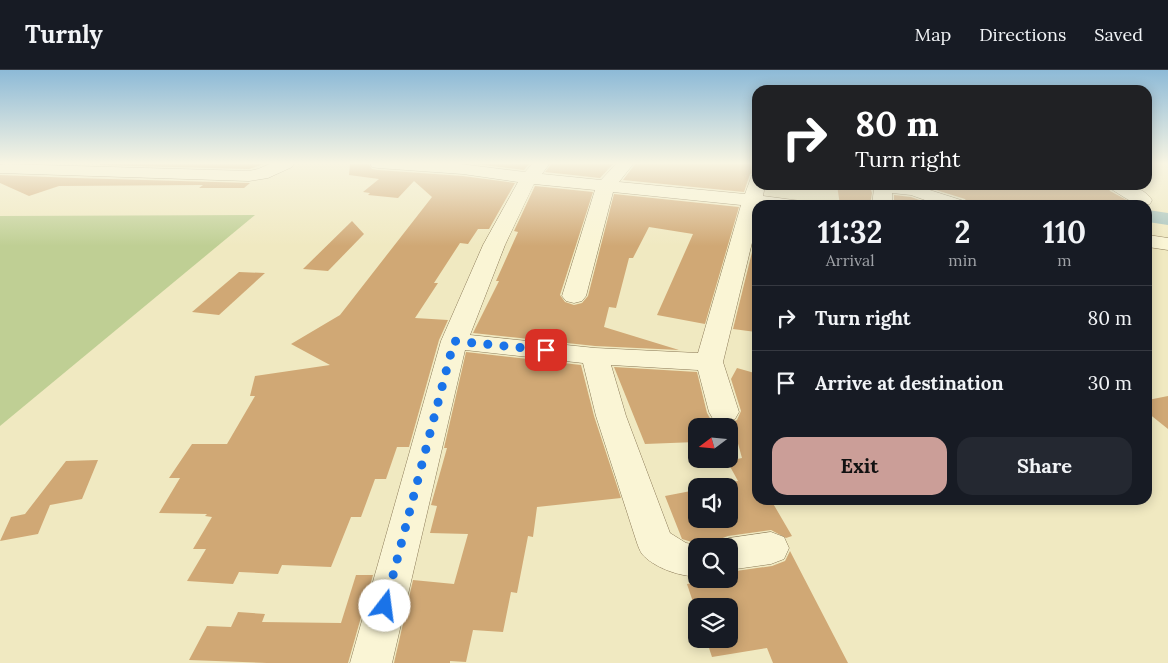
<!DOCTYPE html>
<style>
:root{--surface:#171b24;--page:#242831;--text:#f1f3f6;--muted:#9ea1a6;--line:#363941;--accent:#cb9e98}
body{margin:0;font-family:Lora,serif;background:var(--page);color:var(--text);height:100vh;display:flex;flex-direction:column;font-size:19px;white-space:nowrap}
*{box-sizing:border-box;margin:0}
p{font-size:16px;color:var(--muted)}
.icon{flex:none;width:28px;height:28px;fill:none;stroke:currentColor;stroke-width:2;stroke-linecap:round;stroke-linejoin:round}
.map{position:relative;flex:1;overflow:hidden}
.panel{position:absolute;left:752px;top:130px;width:400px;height:305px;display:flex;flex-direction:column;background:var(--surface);border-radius:15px;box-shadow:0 2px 12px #0003}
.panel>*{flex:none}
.guide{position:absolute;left:752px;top:15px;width:400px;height:105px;border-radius:15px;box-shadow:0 2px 12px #0003;background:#202124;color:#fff;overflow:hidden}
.needle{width:32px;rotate:254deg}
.controls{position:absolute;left:688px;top:348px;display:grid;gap:10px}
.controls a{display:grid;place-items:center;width:50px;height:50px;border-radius:10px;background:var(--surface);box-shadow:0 2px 12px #0003;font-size:25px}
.pin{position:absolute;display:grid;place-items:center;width:42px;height:42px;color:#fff;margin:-21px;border-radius:10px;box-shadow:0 2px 8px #0006}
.me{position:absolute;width:55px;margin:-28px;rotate:15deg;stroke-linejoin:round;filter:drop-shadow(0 0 4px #0008)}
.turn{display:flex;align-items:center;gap:18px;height:105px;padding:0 20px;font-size:22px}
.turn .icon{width:65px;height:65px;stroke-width:2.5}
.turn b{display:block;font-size:35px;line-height:42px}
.eta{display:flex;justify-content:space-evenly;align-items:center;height:85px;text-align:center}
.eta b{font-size:30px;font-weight:700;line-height:35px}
.action{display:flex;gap:10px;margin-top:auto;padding:10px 20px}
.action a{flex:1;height:58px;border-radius:15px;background:var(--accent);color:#111;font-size:20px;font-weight:700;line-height:58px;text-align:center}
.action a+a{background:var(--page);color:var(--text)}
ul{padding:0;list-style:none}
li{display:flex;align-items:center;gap:15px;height:65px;padding:0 20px;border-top:1px solid var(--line)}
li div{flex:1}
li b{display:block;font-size:19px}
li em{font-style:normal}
header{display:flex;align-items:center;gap:30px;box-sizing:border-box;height:70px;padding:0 25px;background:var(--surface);border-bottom:1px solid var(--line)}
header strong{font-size:24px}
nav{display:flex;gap:28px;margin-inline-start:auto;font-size:18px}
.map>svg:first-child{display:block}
</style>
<header>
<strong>Turnly</strong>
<nav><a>Map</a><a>Directions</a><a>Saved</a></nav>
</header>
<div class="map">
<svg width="1168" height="593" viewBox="0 0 1168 593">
<rect width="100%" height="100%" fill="#f0e9c1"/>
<!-- green -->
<path fill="#bfcf94" d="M255,145l-255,211v-210z"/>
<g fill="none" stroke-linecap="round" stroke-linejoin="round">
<!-- canal -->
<g fill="#a4c2be" fill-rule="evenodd">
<path d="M980,115h28l17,5 58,10 6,1 3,4h-41l-28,-5 -40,-11z"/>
<path d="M1148,140l20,3v12l-20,-3z"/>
</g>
</g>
<!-- building -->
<g fill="#d0a875">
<path d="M102,93h165l-18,6 -150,-4z"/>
<path d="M350,93h18l4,6 6,1 85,6 52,7 -26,46h-11l-10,15 -8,-1 -26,40h4l-23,35 33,2 -9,20 -30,107h-12l-11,32h-11l-14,38h-10l-20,50 -49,-2 -4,9 -39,-2 -6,12 -46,-3 19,-32h-13l19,-32 -7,-1 2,-2 -48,-1 21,-35h-11l23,-34h35l28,-48h-5l5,-20 75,-11 -39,-21 49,-29 92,-118 -18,-16 -16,17 -30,-3 2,-2 -7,-1 16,-13 -30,-4z"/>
<path d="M468,93h62l-6,7z"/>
<path d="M552,93h62l-14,15 -55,-6z"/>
<path d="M636,93h122v9l-8,2 -6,18 -121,-12z"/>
<path d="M0,105l75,3 175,5 -6,5h-45l4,-3 -144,1 -30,10 -29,-13z"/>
<path d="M837,115h32l3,8 -2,12h-30z"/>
<path d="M920,115h186l4,6 22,12 -163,2 -4,-6z"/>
<path d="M535,116l58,6 -33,103 5,7 9,3 8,-2 6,-7 26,-102 125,13 -34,117 -48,-9 36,-81 -44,-7 -16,31h-4l-13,50 -7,-1 -5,20 75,23 -84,-4 -122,-13 26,-52h-3l22,-49 -4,-1z"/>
<path d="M894,125l17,2 22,8h-39z"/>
<path d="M352,151l12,13 -36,37 -25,-2z"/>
<path d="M758,158v94l-2,10 -23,-3z"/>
<path d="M239,202l26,1 -46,42 -27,-3z"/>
<path d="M466,282l115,13 13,51 27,82 -84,9 -4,30 -5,-1 -11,57 -6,-1 -8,40 -30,-2 -7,32 -16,-1v2h-56l19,-83 41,4 14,-50 -38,-1 7,-27 -6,-1 16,-57h-3z"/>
<path d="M614,297l83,5 10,41 4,7 7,2 -26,1 4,19 -51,2z"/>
<path d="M737,298l21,6v126h13l21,36 -6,2 -15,-8 -43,6 -13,5 -3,5h-7l-23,-7 -17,-43 31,-6v29h33v-33h-9v-2l18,-3 -11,-20 15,-3 -10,-36 5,-2 4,-9 -10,-32z"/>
<path d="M1168,326v33l-20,-16v-13z"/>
<path d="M98,390l-16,39 -32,6 -12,29 -38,7 11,-24 14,-3 41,-53z"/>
<path d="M790,481l58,112h-75l-6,-15 -55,9 -6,-18h23v-33h-33v5l-9,-27 13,-2 -2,-3h31v-7l43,-6 13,-5z"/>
<path d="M356,505h17l-25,88h-81l-78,-3 18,-34 24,1 7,-15 27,2 -3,8 79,1z"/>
</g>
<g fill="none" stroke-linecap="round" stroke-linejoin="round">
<!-- minor casing -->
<g stroke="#8b7a58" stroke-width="1">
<g id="minor">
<path d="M272,93h22l-2,4 -24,11 -19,3 -249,-8v-8l6,-1 243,7 9,-2z"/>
<path d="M370,93h82l73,9 8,-9h17l-8,11 59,6 16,-17h17l-15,19 126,12 7,-19 6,-1v11h7l-2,11 38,5 3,4h-46v13l-35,144 16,50 -4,7 -11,3 -11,-3 -4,-7 -11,-42 -87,-5 15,51 44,117 16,10 17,3h-7v30c-16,1 -43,-9 -54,-22 -2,-3 -4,-8 -5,-11l-41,-127 -13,-53 -118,-13 -73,313h-42l91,-322 42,-96 35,-63 -55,-8 -85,-6 -6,-1zM534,114l61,6 -33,106 4,5 8,2 8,-2 4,-5 27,-104 128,13 -43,148 -103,-5 -125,-13 35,-90z"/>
<path d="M877,115h37l50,16 3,4h-28l-28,-10 -19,-2v12h-20l2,-16z"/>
<path d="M1108,115c16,0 34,0 44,15l-2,4c-15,3 -27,-8 -39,-15z"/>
<path d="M1148,165l20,3v12l-20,-3z"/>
<path d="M771,462l13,5 5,11 -5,11 -13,5 -42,6v-24h-15l2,-3 13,-5z"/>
</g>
</g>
<!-- minor -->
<use href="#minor" fill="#faf5d5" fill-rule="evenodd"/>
</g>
<!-- sky -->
<linearGradient id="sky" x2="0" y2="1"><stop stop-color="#8dbad7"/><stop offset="0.53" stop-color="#f8f5e3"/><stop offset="1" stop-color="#f8f5e3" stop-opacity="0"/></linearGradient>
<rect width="1168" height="176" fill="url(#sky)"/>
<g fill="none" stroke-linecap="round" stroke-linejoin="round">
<!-- route -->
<path stroke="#1a73e8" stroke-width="9" stroke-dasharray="0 16.2" d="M385,536l69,-265 92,9"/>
</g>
</svg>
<div class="controls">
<a><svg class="needle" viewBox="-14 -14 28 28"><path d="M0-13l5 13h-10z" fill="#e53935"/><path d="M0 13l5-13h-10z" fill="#9ea1a6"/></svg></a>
<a><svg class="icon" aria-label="sound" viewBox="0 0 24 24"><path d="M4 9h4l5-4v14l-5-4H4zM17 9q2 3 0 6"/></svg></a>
<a><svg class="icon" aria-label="search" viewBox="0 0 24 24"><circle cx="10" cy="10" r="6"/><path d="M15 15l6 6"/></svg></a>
<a><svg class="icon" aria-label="layers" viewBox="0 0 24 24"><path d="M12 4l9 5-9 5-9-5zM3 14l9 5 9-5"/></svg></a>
</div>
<div class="pin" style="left:546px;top:280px;background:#d93025"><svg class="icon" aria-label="arrive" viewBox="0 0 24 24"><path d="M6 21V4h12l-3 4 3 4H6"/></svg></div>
<svg class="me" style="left:385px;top:536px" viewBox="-20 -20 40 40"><circle r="19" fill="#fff"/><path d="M0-13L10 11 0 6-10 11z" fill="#1a73e8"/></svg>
<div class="guide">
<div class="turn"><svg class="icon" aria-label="right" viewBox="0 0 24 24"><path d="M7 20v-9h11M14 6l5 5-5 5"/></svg><div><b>80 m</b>Turn right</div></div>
</div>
<section class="panel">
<div class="eta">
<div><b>11:32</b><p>Arrival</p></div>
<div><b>2</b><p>min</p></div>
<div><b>110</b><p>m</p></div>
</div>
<ul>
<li><svg class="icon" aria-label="right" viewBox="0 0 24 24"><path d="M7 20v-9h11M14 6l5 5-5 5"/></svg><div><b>Turn right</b></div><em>80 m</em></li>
<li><svg class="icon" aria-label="arrive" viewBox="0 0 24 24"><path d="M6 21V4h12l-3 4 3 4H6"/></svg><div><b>Arrive at destination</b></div><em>30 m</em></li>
</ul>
<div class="action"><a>Exit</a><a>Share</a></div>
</section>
</div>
